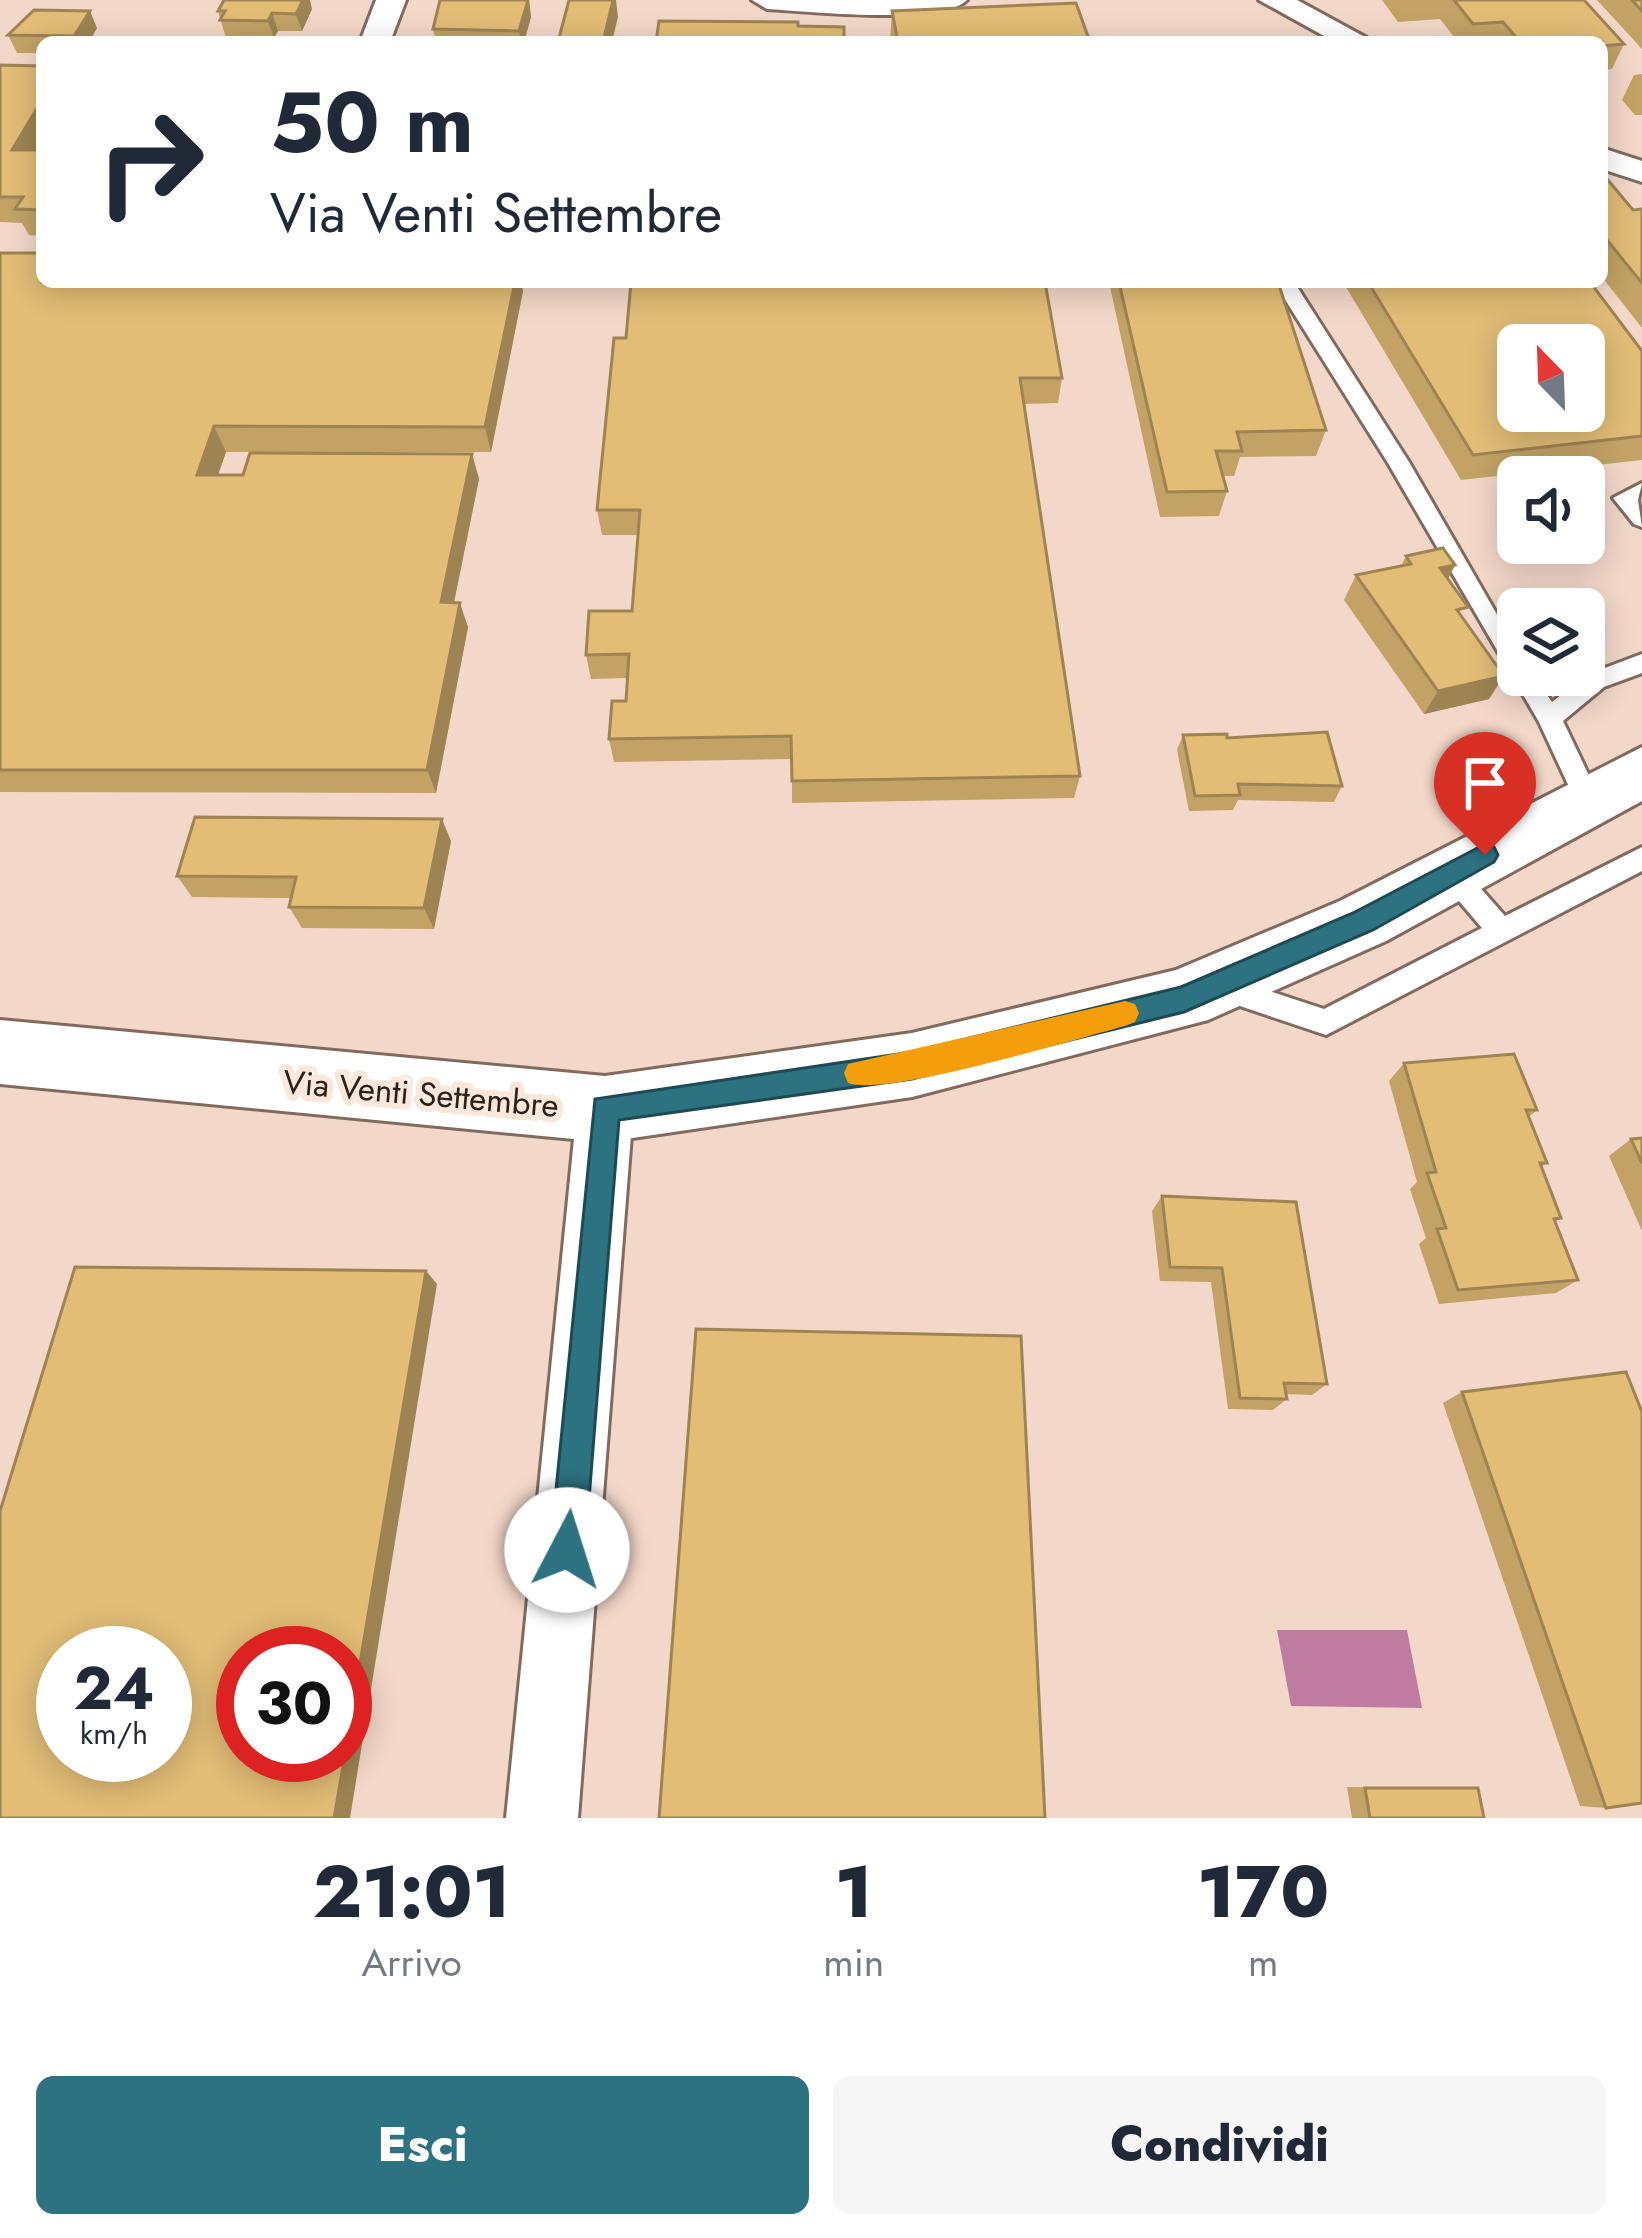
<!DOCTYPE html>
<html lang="it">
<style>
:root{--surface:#fff;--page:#f6f6f7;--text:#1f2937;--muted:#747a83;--accent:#2c7280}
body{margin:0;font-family:Jost,sans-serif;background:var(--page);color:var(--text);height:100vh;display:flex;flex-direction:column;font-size:45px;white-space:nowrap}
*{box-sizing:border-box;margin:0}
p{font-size:39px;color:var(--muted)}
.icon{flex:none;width:66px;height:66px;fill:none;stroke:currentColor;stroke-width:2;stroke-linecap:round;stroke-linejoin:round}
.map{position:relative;height:1818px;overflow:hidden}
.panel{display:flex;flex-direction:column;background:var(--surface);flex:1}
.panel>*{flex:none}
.guide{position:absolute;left:36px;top:36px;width:1572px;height:252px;border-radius:18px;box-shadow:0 6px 30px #0003;background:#fff;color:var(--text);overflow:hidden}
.needle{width:78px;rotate:337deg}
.buttons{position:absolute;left:1497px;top:324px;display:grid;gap:24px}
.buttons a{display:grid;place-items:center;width:108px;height:108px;border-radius:18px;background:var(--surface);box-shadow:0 6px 30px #0003;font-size:60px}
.speed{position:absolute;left:36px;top:1626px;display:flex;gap:24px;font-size:60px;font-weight:700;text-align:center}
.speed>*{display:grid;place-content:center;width:156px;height:156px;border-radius:50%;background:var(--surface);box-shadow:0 6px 30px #0003;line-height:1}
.speed small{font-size:30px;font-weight:400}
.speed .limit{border:18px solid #d22;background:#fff;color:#111}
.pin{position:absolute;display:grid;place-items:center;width:102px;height:102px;color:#fff;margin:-123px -51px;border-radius:50% 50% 50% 0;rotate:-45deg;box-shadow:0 0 12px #0007}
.pin .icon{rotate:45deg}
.me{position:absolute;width:132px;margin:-66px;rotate:5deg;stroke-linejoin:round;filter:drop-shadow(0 0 9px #0008)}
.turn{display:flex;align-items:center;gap:42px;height:252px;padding:0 36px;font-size:54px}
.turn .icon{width:156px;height:156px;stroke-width:2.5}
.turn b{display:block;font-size:84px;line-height:102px}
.eta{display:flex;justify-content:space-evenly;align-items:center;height:204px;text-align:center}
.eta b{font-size:72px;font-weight:800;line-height:84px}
.action{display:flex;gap:24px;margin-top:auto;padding:24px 36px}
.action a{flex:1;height:138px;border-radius:18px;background:var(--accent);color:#fff;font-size:48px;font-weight:800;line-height:138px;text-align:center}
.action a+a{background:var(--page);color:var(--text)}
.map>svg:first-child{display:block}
</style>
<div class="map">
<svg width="1642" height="1818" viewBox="0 0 1642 1818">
<rect width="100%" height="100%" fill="#f3d8c9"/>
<!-- water -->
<path fill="#c07ba1" d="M1277,1630h130l15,78 -131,-2z"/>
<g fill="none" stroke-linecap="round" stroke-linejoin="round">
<!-- service casing -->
<g stroke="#826b5e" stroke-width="6">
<g id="service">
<path d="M1274,282h20l115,180 109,189v24h15l19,27 34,-27 56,-21v19l-38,14 -41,34 37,78 -4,7h-18l-39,-84 -151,-259z"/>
<path d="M1642,483l-4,17 4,27 -8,-3 -21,-26z"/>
<path d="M1642,847v24l-316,164 -113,-38 -4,-9 4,-9 10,-3 101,33 158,-81 -40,-47 -4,-8 4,-8h18l45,51z"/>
</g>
</g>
<!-- minor casing -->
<g stroke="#826b5e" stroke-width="6">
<g id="minor">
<path d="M376,0h30l-16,42h-30z"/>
<path d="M752,0h215c-25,26 -161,11 -200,9z"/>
<path d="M1259,0h38l77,42h-39z"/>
<path d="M1602,148l40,13v21l-40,-13z"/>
<path d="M605,1083l20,8 8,18 -55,709h-72l71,-709 8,-18z"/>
</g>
</g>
<!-- tertiary casing -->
<g stroke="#826b5e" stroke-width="6">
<path id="tertiary" d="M1642,747v54l-256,140 -178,79 -296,77 -307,45 -605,-58v-64l605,56 307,-43 264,-63 164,-69z"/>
</g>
<!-- service -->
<use href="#service" fill="#fff" fill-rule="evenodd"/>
<!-- minor -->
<use href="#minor" fill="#fff" fill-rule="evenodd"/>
<!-- tertiary -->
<use href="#tertiary" fill="#fff" fill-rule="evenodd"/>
</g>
<!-- wall -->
<g fill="#c2a365">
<path d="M529,0l2,17 -7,25h-88l-3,-13z"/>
<path d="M1382,0h202l40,44 -12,25 -10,1v-28h-144l-18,-23 -42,3z"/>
<path d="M1597,0h45v49z"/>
<path d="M312,9l-10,22h-24l-4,7h-48l-8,-27z"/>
<path d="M892,11l198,31h-200z"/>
<path d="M97,28l-8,14h-47v11h-25l-9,-18z"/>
<path d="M0,65l42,1v80l-3,4h3v86l-13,-1 -7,-12 -22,-1z"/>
<path d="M1642,74v41h-7l-13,-15 12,-25z"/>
<path d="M1602,173l31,37 9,-1v119l-40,-51z"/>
<path d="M0,253l523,38 -32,161h-265l-8,23h25l229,-21 7,25 -25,123 14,25 -32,166 -436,-1z"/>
<path d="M1109,282h169l48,148 -10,26 -76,1 -6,19h-11l4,15 -8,25 -59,1z"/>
<path d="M1343,282h247l52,69v109l-181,20z"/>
<path d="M626,338l436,40 -4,25 -34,1 56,372 -6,22 -282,5v-44l-178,3 -5,-23 17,-38 2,-23 -37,1 -5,-24 46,-44 6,-76h-36l-5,-25z"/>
<path d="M1406,556l49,9 -7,14 41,120 -65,15 -80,-114 12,-25 45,-9z"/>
<path d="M1183,735l44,3 115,48 -8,16 -96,-2 -5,10 -44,1 -12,-61z"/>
<path d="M451,841l-17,88 -132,-1 -13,-21 2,-9 -99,-1 -15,-21z"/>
<path d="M1404,1063l133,47 -8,7 18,46 -6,4 20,51 -6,4 23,58 -22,13 -117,11 -20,-60 7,-6 -16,-49 7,-7 -28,-101z"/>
<path d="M1642,1138v93l-33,-75 22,-17z"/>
<path d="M1162,1196l165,188 -15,11 -26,-1 1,5 -14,11 -45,-1 -17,-127 -51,-1 -8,-70z"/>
<path d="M1462,1392l144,416 -26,-2 -137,-403z"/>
<path d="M1347,1787l131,1 6,30h-132z"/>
</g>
<!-- shaded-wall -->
<g fill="#9e8453">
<path d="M303,0h7l2,9 -10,22 -6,-17z"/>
<path d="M529,0l2,17 -7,25h-3l-2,-11z"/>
<path d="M613,0h3l2,17 -6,25h-9z"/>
<path d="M90,11l7,17 -8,14h-12l-3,-6z"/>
<path d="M272,13l6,18 -4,7 -6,-17z"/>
<path d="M42,100v46l-18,30 -12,-26z"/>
<path d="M515,282h6l2,9 -32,161 -6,-25z"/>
<path d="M214,426l12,26 -17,48 -12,-25z"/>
<path d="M472,454l7,25 -30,148 -8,-25z"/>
<path d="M1455,565l-13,25 -2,-22z"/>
<path d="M460,603l8,24 -32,166 -9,-23z"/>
<path d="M1504,676l-15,23 -65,15 14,-23z"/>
<path d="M442,819l9,22 -17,88 -10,-21z"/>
<path d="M426,1271l11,13 -87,534h-16z"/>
</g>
<!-- building -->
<g fill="#e1bd76" stroke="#9e8453" stroke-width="3" fill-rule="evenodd">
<path d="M224,0h79l-7,14 -24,-1 -4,8 -48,-1 5,-9h-7z"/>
<path d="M440,0h88l-9,31 -86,-2z"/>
<path d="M569,0h44l-10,42h-45z"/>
<path d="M1454,0h130l40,44 -22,2v-4h-82l-17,-20 -30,2z"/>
<path d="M1632,0h10v11z"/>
<path d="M1076,3l14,39h-192l-6,-31z"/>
<path d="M34,10l56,1 -16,25 -66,-1z"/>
<path d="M659,21l139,1v4l46,1v15h-188z"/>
<path d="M0,65l42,1v34l-30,50h30v60l-27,-1 8,-12h-23z"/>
<path d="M1602,173l31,37 9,-1v74l-40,-49z"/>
<path d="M0,253h42v29h473l-30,145 -271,-1 -17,49h46l7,-22 222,1 -31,148 19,1 -33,167h-427z"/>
<path d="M631,282h414l17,96h-42l60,398 -288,5 -1,-45 -182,3 3,-38h14l3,-47 -43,1 3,-44h43l8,-101h-43l17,-172h12z"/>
<path d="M1119,282h159l48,148 -89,2 5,19h-26l11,40 -60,1z"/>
<path d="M1368,282h222l52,69v85l-169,19zM1518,345h66v66h-66z"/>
<path d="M1443,548l12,17 -15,3 28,39 -11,3 47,66 -66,15 -82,-116 55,-11 -5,-8z"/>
<path d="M1327,732l15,54 -104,-2 2,11 -45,1 -12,-61 44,-1v4z"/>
<path d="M195,817l247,2 -18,89 -135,-1 7,-30 -119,-1z"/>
<path d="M1514,1054l23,56h-11l21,53h-7l21,55 -7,1 24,61 -120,10 -21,-61 9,-1 -19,-55 9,-1 -32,-109z"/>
<path d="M1642,1138v25l-11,-24z"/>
<path d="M1162,1196l134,6 31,182 -43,-1 3,16 -47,-1 -18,-130 -52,-1z"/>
<path d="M75,1267l351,4 -81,481v-99h-102v102h102l-11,63h-334v-307zM63,1653h102v102h-102z"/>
<path d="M696,1329l325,7 24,482h-386z"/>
<path d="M1626,1372l16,40v391l-36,5 -144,-416z"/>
<path d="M1365,1788h113l6,30h-114z"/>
</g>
<!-- route -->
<path fill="#2c7280" stroke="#1d4a53" stroke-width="3" d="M1485,844l9,3 4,8 -4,7 -121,68 -189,82 -272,67 -293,41 -34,430 -5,13 -13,5 -12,-5 -5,-13 45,-451 317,-47 269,-65 172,-74z"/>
<!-- slow -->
<path fill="#f59e0b" d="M1125,1001l10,3 4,9 -4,9 -10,4c-50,13 -238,71 -277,57l-4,-10 4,-9z"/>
<g text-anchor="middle" stroke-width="12" stroke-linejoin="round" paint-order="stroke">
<!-- street labels -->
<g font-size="33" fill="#2a211b" stroke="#fce7db">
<text transform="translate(421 1093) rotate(5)" y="12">Via Venti Settembre</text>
</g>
</g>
</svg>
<div class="buttons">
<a><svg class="needle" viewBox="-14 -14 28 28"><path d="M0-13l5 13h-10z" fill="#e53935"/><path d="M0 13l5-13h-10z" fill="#747a83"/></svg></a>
<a><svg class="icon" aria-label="sound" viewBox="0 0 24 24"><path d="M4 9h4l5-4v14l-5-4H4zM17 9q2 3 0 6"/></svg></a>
<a><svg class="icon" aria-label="layers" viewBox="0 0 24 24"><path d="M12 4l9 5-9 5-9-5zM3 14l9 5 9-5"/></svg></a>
</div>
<div class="speed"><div>24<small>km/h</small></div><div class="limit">30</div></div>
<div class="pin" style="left:1485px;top:855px;background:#d93025"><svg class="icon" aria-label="arrive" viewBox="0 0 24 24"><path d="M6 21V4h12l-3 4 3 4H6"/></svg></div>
<svg class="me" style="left:567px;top:1550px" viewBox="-20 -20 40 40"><circle r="19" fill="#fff"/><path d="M0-13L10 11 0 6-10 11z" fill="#2c7280"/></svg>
<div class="guide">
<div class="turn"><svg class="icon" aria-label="right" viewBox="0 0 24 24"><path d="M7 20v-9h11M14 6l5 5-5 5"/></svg><div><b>50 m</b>Via Venti Settembre</div></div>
</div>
</div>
<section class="panel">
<div class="eta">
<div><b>21:01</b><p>Arrivo</p></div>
<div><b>1</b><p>min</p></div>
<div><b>170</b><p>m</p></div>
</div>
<div class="action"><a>Esci</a><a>Condividi</a></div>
</section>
